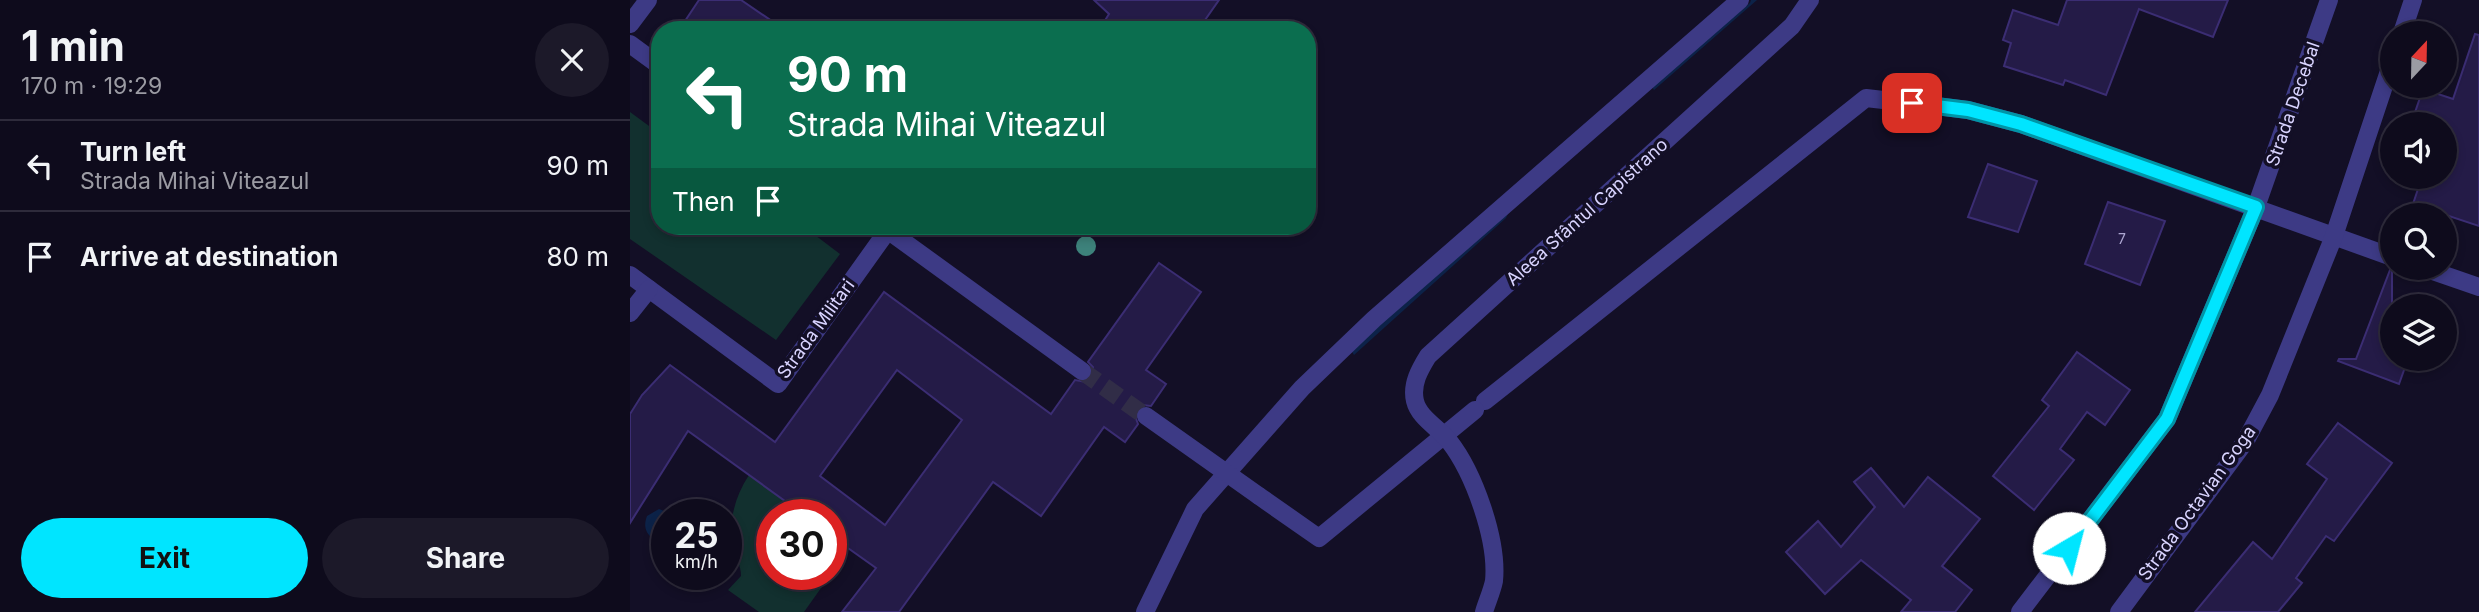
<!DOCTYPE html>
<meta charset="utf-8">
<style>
:root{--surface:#0e0b1c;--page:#1c1929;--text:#f1f3f6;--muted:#9b9ba3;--line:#2e2b3b;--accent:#00e5ff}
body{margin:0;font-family:Inter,sans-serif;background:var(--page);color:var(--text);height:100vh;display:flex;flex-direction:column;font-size:26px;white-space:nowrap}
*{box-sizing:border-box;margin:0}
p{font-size:23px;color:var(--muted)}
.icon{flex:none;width:38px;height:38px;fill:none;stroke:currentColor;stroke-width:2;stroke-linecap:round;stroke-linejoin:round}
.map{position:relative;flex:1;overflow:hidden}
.drawer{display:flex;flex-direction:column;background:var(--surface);width:630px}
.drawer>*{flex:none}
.hud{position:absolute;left:21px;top:21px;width:665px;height:214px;border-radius:28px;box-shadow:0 4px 10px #0003,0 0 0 2px var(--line);background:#0b6e4f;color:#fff;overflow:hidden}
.needle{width:46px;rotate:22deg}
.controls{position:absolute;left:1750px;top:21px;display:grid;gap:14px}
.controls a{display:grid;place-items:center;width:77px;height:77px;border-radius:50%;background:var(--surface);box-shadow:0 4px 10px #0003,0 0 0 2px var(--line);font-size:35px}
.speed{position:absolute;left:21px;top:499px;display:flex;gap:14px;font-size:35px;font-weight:700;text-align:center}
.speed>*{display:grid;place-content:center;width:91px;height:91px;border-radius:50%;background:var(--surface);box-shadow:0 4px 10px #0003,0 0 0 2px var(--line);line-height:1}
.speed small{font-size:18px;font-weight:400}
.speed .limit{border:10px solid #d22;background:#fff;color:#111}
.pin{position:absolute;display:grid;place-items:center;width:60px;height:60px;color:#fff;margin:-30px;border-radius:14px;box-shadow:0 4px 10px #0006}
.me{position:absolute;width:77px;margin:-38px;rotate:37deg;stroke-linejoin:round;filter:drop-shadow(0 0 5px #0008)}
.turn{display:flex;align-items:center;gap:24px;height:147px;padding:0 21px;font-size:32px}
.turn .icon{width:91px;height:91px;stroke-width:2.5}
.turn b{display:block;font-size:49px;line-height:60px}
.then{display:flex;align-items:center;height:66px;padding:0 21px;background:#0003;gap:14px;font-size:26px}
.round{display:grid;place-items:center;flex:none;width:74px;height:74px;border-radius:37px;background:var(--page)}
.headline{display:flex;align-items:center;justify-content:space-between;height:119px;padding:0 21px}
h1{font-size:42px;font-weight:700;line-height:52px}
.action{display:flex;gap:14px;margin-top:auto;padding:14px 21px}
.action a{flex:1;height:80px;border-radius:42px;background:var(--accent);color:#111;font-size:28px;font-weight:700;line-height:80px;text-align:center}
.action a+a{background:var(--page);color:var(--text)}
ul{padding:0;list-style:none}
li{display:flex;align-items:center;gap:21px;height:91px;padding:0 21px;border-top:2px solid var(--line)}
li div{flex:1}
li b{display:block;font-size:26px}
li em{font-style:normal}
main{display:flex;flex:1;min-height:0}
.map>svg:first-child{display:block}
</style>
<main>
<section class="drawer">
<div class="headline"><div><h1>1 min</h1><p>170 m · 19:29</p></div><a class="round"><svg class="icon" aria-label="close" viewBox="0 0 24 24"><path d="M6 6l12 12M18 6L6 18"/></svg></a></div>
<ul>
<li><svg class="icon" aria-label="left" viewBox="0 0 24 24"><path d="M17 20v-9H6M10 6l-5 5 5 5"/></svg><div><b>Turn left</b><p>Strada Mihai Viteazul</p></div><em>90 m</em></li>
<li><svg class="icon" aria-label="arrive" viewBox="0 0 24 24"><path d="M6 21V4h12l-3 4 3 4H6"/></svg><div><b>Arrive at destination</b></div><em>80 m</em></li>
</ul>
<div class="action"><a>Exit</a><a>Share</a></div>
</section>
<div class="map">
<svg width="1849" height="612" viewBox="0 0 1849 612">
<rect width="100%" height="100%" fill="#130f26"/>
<!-- green -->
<g fill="#12302f">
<path d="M0,112l30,22v92h143l37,28 -64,86 -146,-101z"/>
<path d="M119,475l54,39h-31v60h59l-27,38h-45l-31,-22 13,-14c0,-10 -5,-18 -7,-27 -6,-27 0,-51 15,-74z"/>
<path d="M201,535l18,14 -18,25z"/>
</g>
<!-- water -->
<g fill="#0c2248">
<path d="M1121,0h6l-103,90 -3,-5 99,-82z"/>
<path d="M879,211l-3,7 -152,137 -3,-5z"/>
<path d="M29,509l13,5h-5v25c-16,4 -26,-8 -20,-23z"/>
</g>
<!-- building -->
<g fill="#241b47" stroke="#3b2d73" stroke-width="2" fill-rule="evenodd">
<path d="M69,0h42l44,30h-106z"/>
<path d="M464,0h125l-21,30h-99l10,-16z"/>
<path d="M1437,0h161l-15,37 -74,-28 -33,86 -41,-15 -2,5 -59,-19 7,-23 -8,-3 10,-30 45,15z"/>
<path d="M1845,34l4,1v191l-66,-22 9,-27h23v-53h-34l12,-35 30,10z"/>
<path d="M1358,164l49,17 -19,51 -50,-15z"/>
<path d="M1478,202l57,19 -25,64 -55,-21z"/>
<path d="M529,263l42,29 -55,78 20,14 -15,22 -9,-1 -6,5 -1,6 3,8 -13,18 -21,-15 -63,89 -48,-34 -94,130h-57l34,-44 -45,-32v-22h-28l-115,-83 -58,92v-109l12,-19 28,-30 105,77 109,-150 167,122 24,-34 11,2 6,-5 1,-10 -5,-5zM267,370l65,50 -77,105 -65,-49z"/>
<path d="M1760,270h2v89h16l-9,25 -61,-23 1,-2h17z"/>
<path d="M1447,352l53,38 -25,35 -18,-13 -27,37 14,11 -40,50 -41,-34 56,-70 -7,-6z"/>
<path d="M1708,423l54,40 -58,78 -8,-5 -30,42 6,5 -24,29h-83l58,-70 19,17 55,-80 -20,-15z"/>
<path d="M1241,468l33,39 24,-30 52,42 -38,47 30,24 -17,22h-54l10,-12 -50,-40 -36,34 -39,-42 32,-31 23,26 34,-40 -21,-25z"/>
</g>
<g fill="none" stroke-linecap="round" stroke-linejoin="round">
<!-- minor-tunnel -->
<path stroke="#312d47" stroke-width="18" stroke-dasharray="18 9" stroke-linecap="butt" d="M452,371l62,44"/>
<!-- minor -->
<g stroke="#3d3a85" stroke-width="18">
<path d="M0,24l18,-24"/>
<path d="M1772,33l11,-33"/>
<path d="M0,44l30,22"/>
<path d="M1282,103l56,7 53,14 371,133"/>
<path d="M252,226l200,145"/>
<path d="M1794,268l55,19"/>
<path d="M0,275l148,109 110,-154"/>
<path d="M0,313l19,-24"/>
<path d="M855,401l381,-303 26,3"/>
<path d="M629,496l60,42 156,-128"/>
<path d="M515,612l50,-103 107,-121 72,-69 366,-319"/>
<path d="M854,612c3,-10 8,-21 10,-31 4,-41 -20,-108 -45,-140 -10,-13 -30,-23 -34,-40 -4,-17 5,-32 13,-45l364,-330 18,-26"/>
<path d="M1390,612l147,-193 89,-212 73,-207"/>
<path d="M1489,612l126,-170 25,-47 64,-159 58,-174"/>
</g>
<!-- minor-bridge -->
<path stroke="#3d3a85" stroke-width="18" d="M516,416l113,80"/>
</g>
<!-- trees -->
<circle fill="#3d827b" cx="456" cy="246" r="10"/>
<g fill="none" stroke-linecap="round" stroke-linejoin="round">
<!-- route casing -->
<g stroke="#0095a6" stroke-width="18">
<path id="route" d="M1282,103l56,7 53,14 235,83 -89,212 -98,129"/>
</g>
<!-- route -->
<use href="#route" stroke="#00e5ff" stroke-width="12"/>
</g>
<g text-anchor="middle" stroke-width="7" stroke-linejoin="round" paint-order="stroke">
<!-- number labels -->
<g font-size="14" fill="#aca6d1">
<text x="1492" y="244">7</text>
</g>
<!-- street labels -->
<g font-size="18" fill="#d9d4ff" stroke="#130f26">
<text transform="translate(1663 104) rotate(-71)" y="6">Strada Decebal</text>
<text transform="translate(957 212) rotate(-42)" y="6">Aleea Sfântul Capistrano</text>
<text transform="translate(186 329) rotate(-54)" y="6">Strada Militari</text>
<text transform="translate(1567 503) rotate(-54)" y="6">Strada Octavian Goga</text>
</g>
</g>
</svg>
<div class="controls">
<a><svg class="needle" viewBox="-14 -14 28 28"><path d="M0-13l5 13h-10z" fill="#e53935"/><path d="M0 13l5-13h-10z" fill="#9b9ba3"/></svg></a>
<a><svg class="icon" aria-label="sound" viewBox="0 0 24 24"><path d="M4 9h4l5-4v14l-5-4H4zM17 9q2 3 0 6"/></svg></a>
<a><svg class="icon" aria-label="search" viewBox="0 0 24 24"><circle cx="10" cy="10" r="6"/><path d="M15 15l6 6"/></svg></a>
<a><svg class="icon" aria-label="layers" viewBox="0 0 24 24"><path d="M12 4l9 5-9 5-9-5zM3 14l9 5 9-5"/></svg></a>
</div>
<div class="speed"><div>25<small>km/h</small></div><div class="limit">30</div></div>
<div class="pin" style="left:1282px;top:103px;background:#d93025"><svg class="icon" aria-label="arrive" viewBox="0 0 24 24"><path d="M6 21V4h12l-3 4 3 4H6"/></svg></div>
<svg class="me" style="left:1439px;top:548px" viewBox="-20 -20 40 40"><circle r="19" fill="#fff"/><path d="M0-13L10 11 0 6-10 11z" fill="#00e5ff"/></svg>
<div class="hud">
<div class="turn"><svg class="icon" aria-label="left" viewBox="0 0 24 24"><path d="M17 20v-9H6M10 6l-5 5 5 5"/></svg><div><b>90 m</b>Strada Mihai Viteazul</div></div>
<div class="then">Then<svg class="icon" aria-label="arrive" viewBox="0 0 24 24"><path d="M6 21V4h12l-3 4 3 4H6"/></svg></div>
</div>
</div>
</main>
